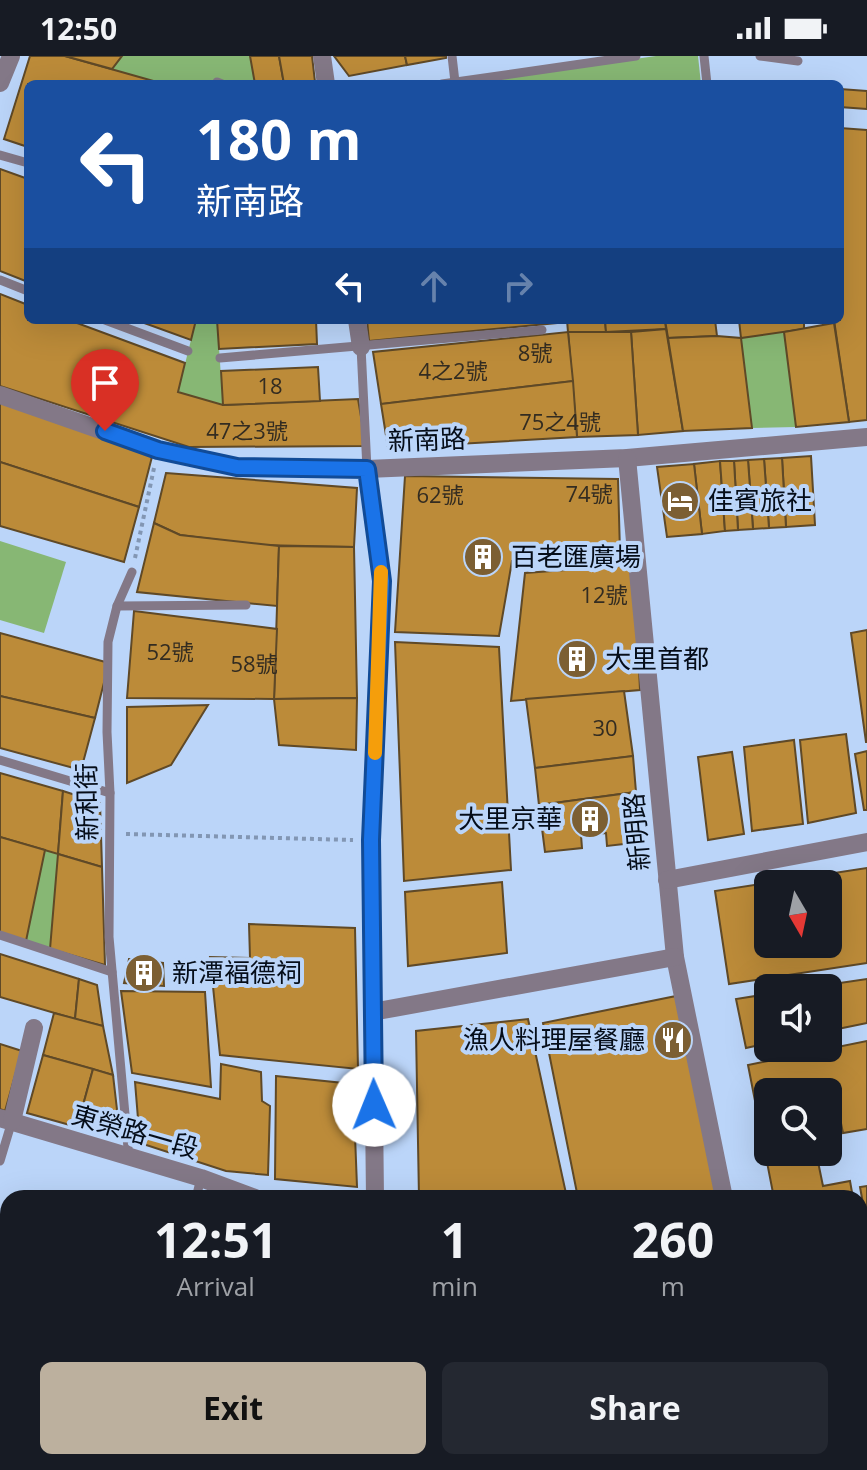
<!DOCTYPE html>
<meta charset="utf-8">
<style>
:root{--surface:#171b24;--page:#242831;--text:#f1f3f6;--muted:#9ea1a6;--accent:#bcb09e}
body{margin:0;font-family:"Open Sans","Noto Sans TC",sans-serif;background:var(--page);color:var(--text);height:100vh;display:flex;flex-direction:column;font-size:30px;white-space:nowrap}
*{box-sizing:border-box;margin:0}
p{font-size:26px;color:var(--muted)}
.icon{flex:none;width:44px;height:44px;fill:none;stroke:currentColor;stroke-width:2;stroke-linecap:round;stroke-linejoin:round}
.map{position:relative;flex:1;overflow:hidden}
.drawer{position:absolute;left:0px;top:1134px;width:868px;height:280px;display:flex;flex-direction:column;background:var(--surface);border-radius:24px 24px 0 0;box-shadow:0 8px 32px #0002}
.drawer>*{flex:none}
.guide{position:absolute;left:24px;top:24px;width:820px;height:244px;border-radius:12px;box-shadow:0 8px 32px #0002;background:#1a4fa0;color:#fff;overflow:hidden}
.needle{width:52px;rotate:171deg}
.buttons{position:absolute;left:754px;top:814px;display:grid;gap:16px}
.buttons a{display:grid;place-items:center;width:88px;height:88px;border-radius:12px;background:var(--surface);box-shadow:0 8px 32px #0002;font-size:40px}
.pin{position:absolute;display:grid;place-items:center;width:68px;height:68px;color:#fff;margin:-82px -34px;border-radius:50% 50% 50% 0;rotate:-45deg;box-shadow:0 0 8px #0007}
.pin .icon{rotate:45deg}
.me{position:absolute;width:88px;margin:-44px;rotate:359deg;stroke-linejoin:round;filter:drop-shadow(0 0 6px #0008)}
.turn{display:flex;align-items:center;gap:28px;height:168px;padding:0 40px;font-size:36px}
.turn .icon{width:104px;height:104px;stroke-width:2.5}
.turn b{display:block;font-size:56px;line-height:68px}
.lanes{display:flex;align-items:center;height:76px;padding:0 40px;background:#0003;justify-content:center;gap:40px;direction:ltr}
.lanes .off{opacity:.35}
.eta{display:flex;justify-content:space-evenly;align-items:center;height:136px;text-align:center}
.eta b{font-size:48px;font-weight:700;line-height:56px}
.cta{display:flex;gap:16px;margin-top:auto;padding:16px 40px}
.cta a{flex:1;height:92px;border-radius:12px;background:var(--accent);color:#111;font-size:32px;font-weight:700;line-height:92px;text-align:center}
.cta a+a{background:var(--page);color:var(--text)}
.status{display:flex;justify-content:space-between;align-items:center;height:56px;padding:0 40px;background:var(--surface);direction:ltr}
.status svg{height:22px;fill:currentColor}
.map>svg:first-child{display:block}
</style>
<div class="status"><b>12:50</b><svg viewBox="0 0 49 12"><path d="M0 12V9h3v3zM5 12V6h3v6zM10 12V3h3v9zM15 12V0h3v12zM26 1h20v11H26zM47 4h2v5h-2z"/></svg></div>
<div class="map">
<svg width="867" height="1414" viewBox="0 0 867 1414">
<rect width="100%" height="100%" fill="#bbd5f9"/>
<!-- green -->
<g fill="#87b774">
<path d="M122,0h128l5,28h-91l-52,-15z"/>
<path d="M656,0h42l3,28h-243z"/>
<path d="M196,264h21l6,85 -45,-13z"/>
<path d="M784,276l12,95 -44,1 -11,-90z"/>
<path d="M0,485l66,21 -22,71 -44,-13z"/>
<path d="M45,794l13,4 -8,95 -24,-8z"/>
<path d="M391,1406h378l-1,8h-377z"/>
</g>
<!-- building -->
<g fill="#bc8b39" stroke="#5f4927" stroke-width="2" fill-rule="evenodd">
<path d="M30,0h35l99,28h-136v63l-24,-8z"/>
<path d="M65,0h57l-10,13z"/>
<path d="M250,0h29l5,28h-29z"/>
<path d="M279,0h33l3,26 -31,2z"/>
<path d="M334,0h71l2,9 -58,11z"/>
<path d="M405,0h41v2l-39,7z"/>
<path d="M840,33l27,2v18l-27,-2z"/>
<path d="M840,72l27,2v290l-18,2 -15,-102h6z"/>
<path d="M0,113l28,10v103l-28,-11z"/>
<path d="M0,238l28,11v15h41l116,43 -7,29 45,13 135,-6 8,47 -177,1 -189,-61z"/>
<path d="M136,264h60l-5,20z"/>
<path d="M217,264h99l1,24 -98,5z"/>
<path d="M367,264h200v2l-198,19z"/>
<path d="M567,264h38l1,12h-38z"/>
<path d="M605,264h60l1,9 -60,3z"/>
<path d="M665,264h50l2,16 -49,2z"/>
<path d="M739,264h65v9l-63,9z"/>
<path d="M834,267l15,99 -53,5 -12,-95z"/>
<path d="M666,273l17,102 -45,4 -7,-103z"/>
<path d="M568,276h63l7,103 -61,2z"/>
<path d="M568,276l5,49 -192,23 -8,-52z"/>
<path d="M717,280l24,2 11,90 -69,3 -15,-93z"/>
<path d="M318,311l2,34 -97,4 -2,-34z"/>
<path d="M573,325l4,56 -189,11 -7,-44z"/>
<path d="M0,343l153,54 -14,54 -139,-45z"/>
<path d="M811,400l4,69 -29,2 -4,-69z"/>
<path d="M782,402l4,69 -17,1 -5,-69z"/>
<path d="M764,403l5,69 -16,1 -5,-69z"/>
<path d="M748,404l5,69 -15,1 -4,-69z"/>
<path d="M720,405l5,70 -23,3 -8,-70z"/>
<path d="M720,405h14l4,69 -13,1z"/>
<path d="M0,406l139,45 -15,55 -124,-36z"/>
<path d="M694,408l8,70 -35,3 -10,-70z"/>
<path d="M166,417l191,15 -3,59 -96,-2 -78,-10 -26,-12z"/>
<path d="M405,420l213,3 2,74 -108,8 -13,75 -104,-4z"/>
<path d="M154,467l26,12 99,11 -2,60 -140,-14z"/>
<path d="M279,490l75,1 3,151 -83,1z"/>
<path d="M634,509l6,125 -129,11 14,-128z"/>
<path d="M134,555l143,18 -3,70 -147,-1z"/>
<path d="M867,574v112h-1l-15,-109z"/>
<path d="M0,577l109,30 -14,55 -95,-22z"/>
<path d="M395,586l104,5 12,223 -107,11z"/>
<path d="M624,635l9,65 -98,12 -9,-69z"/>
<path d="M0,640l95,22 -14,52 -81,-22z"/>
<path d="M357,642l-1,52 -77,-5 -5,-46z"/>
<path d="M208,649l-37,60 -44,18v-76z"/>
<path d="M846,678l10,79 -48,10 -8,-83z"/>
<path d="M794,684l9,84 -51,7 -8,-84z"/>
<path d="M867,695v59h-3l-9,-56z"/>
<path d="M732,696l12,82 -36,6 -10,-83z"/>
<path d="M633,700l3,36 -97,13 -4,-37z"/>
<path d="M0,717l63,18 -5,63 -58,-17z"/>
<path d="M63,735l37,12 2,64 -44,-13z"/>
<path d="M636,736l5,50 -34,4 -1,-13 -25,2 1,13 -37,4 -6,-47z"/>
<path d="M0,781l45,13 -19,91 -26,-8z"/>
<path d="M58,798l44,13 3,98 -55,-16z"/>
<path d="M867,812v95l-138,21 -14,-93zM768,828h60v60h-60z"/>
<path d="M502,826l5,71 -99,13 -3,-74z"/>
<path d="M249,868l106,4 3,141 -138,-14 -10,-98 40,1z"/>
<path d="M0,898l79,25 -4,40 -75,-22z"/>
<path d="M129,903l34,4 1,23 -40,-3z"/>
<path d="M79,923l18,6 6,41 -28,-7z"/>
<path d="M867,923v44l-39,8v-43h-22z"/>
<path d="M121,935l84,1 6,95 -79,-14z"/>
<path d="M768,938v49l-22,5 -10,-49z"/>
<path d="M681,939l42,203h-145l-35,-175z"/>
<path d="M54,957l49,13 10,49 -70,-20z"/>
<path d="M528,963l39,179h-148l-3,-167z"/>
<path d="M867,985v88l-24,4 -6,-29 -9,2v-14h-60v60h48l7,34 27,-5 3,17h-79l-26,-133z"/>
<path d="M0,988l22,7 -17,60 -5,-2z"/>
<path d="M43,999l50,14 -16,58 -50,-14z"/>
<path d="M221,1008l40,8 1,29 8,5 -2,69 -42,-4 -86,-28 -5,-61 85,17z"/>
<path d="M93,1013l20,6 6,52 -10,8 -32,-8z"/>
<path d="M276,1020l77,8 4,103 -82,-8z"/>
<path d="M867,1130v40l-7,-39z"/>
<rect x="860" y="1249" width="7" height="111"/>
<path d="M867,1379v35h-83l-1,-8h77v-26z"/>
</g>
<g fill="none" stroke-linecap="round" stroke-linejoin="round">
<!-- path -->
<g stroke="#8296b3" stroke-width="4" stroke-dasharray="4 4" stroke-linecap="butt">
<path d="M135,502l19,-90"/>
<path d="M126,778l227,6"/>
</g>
<!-- service -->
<g stroke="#837887" stroke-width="9">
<path d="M452,0l3,26"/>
<path d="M704,0l3,28"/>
<path d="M760,0l38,5"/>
<path d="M217,26l5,2"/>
<path d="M442,28l194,-28"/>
<path d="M0,99l28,8"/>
<path d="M0,224l28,11"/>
<path d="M105,264l83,31"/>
<path d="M361,291l6,122"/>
<path d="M220,302l322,-28"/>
<path d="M117,550l129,-1"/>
<path d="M0,704l110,33"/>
<path d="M0,879l112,37"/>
<path d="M129,1103l-20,-222 1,-144 -3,-61 1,-90 9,-36 15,-34"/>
<path d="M0,1105l12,-40"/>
<path d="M196,1142l5,-20"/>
<path d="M0,1216l8,3"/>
<path d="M0,1356l8,1"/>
<path d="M135,1414l2,-8"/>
</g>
<!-- minor -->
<g stroke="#837887" stroke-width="18">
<path d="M322,0l4,28"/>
<path d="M0,27l11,-27"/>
<path d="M357,264l4,27"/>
<path d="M0,339l158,55 79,17 130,2 260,-11 240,-21"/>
<path d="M627,402l48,499 49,241"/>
<path d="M367,413l15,112 -11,259 4,358"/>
<path d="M667,824l200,-38"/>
<path d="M372,956l303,-55"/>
<path d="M0,1062l201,60 54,20"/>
<path d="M12,1065l22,-93"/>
<path d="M860,1218h7"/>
<path d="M351,1414v-8"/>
</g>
</g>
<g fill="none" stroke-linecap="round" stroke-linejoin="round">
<!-- route casing -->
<g stroke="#114b97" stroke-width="20">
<path id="route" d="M105,375l53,19 79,17 130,2 15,112 -11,259 3,265"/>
</g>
<!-- route -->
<use href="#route" stroke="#1a73e8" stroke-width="14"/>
<!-- slow -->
<path stroke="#f59e0b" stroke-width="14" d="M375,697l6,-181"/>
</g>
<!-- icons -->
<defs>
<g id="hotel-disc" transform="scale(2)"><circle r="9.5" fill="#7c5f33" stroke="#bbd5f9"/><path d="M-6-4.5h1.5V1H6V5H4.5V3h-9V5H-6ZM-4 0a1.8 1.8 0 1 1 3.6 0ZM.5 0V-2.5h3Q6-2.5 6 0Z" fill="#fff"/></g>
<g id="building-disc" transform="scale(2)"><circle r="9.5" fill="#7c5f33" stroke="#bbd5f9"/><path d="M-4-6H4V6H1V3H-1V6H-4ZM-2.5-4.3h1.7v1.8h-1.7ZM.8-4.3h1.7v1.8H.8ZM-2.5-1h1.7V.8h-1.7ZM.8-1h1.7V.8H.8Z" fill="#fff"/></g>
<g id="restaurant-disc" transform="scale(2)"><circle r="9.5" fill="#7c5f33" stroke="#bbd5f9"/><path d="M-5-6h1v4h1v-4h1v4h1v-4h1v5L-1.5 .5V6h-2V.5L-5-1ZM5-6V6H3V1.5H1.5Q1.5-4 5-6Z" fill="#fff"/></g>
</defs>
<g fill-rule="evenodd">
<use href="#hotel-disc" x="680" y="445"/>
<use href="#building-disc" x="483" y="501"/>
<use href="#building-disc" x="577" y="603"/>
<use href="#building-disc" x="590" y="763"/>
<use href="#building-disc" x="144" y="917"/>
<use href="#restaurant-disc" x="673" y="984"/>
</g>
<g text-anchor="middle" stroke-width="8" stroke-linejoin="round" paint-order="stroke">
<!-- number labels -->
<g font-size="22" fill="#332c21">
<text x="535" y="305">8號</text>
<text x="453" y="323">4之2號</text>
<text x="270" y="338">18</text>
<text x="560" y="374">75之4號</text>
<text x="247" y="383">47之3號</text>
<text x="589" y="446">74號</text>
<text x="440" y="447">62號</text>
<text x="604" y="547">12號</text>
<text x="170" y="604">52號</text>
<text x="254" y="616">58號</text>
<text x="605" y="680">30</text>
</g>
<!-- street labels -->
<g font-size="26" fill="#050d19" stroke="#bbd5f9">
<text transform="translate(427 384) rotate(-2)" y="9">新南路</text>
<text transform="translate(87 746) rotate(-91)" y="9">新和街</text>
<text transform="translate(637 776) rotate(-95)" y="9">新明路</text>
<text transform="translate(135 1076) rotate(16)" y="9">東榮路一段</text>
</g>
<!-- poi labels -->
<g font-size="26" fill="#050d19" stroke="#bbd5f9" text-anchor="start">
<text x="708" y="454">佳賓旅社</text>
<text x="511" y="510">百老匯廣場</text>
<text x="605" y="612">大里首都</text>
<text x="562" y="772" text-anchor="end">大里京華</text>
<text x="172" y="926">新潭褔德祠</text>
<text x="645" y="993" text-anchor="end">漁人料理屋餐廳</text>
</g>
</g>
</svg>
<div class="buttons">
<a><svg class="needle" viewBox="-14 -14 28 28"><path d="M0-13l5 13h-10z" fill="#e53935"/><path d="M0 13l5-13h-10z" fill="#9ea1a6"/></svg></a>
<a><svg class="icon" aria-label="sound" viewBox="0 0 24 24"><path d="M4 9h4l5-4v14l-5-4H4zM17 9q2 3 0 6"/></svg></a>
<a><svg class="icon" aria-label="search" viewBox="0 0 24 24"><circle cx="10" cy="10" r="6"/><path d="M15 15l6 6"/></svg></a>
</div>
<div class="pin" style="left:105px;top:375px;background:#d93025"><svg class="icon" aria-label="arrive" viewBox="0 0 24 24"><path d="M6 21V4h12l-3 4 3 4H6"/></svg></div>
<svg class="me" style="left:374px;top:1049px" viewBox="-20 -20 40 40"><circle r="19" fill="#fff"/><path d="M0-13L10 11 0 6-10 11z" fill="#1a73e8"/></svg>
<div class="guide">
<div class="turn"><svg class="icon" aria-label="left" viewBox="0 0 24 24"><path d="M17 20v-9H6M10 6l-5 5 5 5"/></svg><div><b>180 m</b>新南路</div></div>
<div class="lanes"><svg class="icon" aria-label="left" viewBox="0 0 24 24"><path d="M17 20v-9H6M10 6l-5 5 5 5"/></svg><svg class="icon off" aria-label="ahead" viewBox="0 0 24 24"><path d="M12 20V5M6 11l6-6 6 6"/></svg><svg class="icon off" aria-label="right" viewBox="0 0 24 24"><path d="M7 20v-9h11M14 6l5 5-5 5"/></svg></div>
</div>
<section class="drawer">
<div class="eta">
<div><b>12:51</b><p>Arrival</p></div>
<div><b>1</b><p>min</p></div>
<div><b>260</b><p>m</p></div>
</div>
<div class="cta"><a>Exit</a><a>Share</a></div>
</section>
</div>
